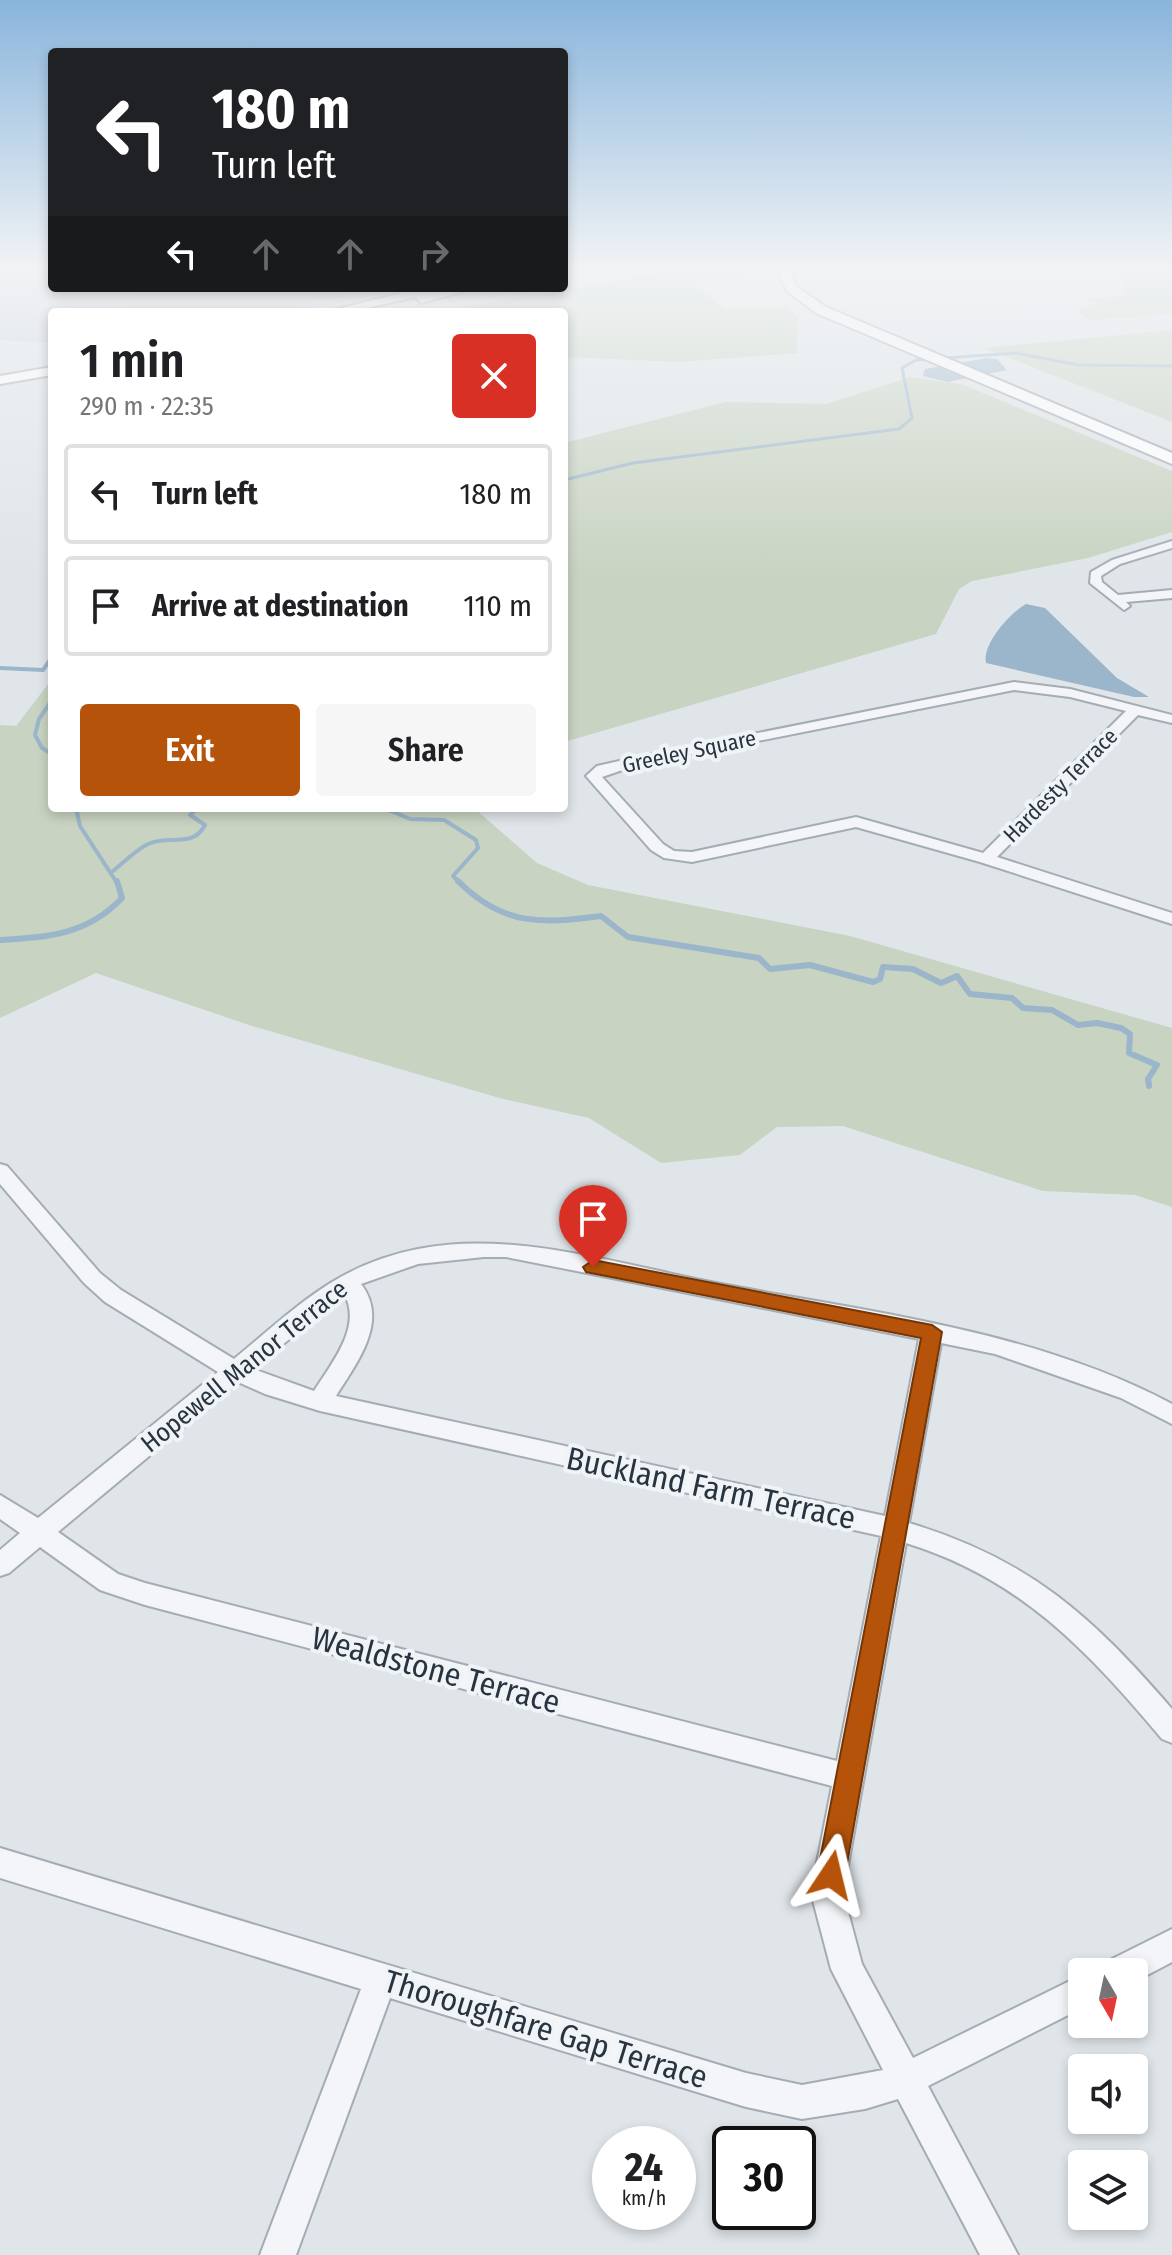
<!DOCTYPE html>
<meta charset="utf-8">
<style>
:root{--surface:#fff;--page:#f6f6f6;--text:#202124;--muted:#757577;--line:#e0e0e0;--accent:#b45309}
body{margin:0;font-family:"Fira Sans Condensed",sans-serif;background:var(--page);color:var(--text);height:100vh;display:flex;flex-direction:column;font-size:30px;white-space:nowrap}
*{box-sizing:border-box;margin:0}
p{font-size:26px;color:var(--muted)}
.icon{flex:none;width:44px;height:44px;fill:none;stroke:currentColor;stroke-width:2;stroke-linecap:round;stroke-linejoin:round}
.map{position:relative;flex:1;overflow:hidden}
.drawer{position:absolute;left:48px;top:308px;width:520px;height:504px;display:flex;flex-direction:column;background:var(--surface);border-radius:8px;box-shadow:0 4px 12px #0003}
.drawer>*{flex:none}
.hud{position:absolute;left:48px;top:48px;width:520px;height:244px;border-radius:8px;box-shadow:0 4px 12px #0003;background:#202124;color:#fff;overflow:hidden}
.needle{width:52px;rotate:171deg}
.buttons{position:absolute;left:1068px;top:1958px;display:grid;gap:16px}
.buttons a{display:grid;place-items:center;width:80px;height:80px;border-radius:8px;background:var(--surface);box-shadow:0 4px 12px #0003;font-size:40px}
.speed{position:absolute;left:592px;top:2126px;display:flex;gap:16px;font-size:40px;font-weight:700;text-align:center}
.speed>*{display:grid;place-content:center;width:104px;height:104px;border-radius:50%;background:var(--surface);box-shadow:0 4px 12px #0003;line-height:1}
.speed small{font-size:20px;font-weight:400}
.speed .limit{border:4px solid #111;border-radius:12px;background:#fff;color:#111}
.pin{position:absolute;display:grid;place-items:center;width:68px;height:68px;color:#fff;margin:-82px -34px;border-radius:50% 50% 50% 0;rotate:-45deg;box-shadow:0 0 8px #0007}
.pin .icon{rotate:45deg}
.me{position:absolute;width:88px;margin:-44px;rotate:10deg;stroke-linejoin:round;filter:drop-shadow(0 0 6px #0008)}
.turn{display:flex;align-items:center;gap:28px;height:168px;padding:0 32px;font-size:36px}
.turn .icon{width:104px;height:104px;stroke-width:2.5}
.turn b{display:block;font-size:56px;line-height:68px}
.lanes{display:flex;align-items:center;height:76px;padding:0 32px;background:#0003;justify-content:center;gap:40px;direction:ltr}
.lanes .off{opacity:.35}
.round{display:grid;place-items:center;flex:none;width:84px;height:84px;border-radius:8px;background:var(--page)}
.head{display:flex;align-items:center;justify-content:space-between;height:136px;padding:0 32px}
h1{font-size:48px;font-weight:600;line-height:60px}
.cta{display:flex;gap:16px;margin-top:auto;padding:16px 32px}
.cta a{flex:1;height:92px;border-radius:8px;background:var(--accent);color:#fff;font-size:32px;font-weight:600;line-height:92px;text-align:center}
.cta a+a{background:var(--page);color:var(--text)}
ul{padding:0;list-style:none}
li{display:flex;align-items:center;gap:24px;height:100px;margin:0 16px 12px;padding:0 16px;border:4px solid var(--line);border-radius:8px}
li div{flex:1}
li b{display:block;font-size:30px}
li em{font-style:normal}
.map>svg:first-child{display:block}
</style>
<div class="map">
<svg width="1172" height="2255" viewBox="0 0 1172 2255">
<rect width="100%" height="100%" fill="#e0e5e9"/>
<!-- built -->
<path fill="#ced4db" d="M0,264h52v24h355l-110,24h-245v31l-52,-3z"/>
<!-- green -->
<g fill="#c8d3c1">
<path d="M711,264h64l-7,10 -73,10 29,25 62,-2 12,10 -1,36 -118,9 -115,-5v-45h-129z"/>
<path d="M1091,264h67l14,7v43l-83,6 -12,-10 22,-7 -15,-4 39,-3 1,-11 -10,-13z"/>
<path d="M125,288h256l-107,24h-157l11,-7 4,-12z"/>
<path d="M1172,330v92l-188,-74z"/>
<path d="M910,377l51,7 211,87v61l-84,26 -116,23 -13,8 -23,45 -372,108v-299l162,-41 100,2z"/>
<path d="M52,679v129h422l63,55 51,22 262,51 322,92v179l-37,-12 -92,-4 -200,-65 -66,1 -37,28 -79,8 -72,-45 -86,-19 -251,-73 -156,-53 -96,45v-293l16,1z"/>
</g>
<!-- water -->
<g fill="#9bb6ca">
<path d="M986,358l11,1 10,11 -59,12 -25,-6 2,-7z"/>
<path d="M1026,604l19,4 72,70 32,19h-15l-148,-34c-4,-19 24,-50 40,-59z"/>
</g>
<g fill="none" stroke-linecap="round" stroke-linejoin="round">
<!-- stream-far2 -->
<path stroke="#9bb6ca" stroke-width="3" d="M564,480l69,-17 266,-34 13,-11 -10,-50 14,-8 100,-7 62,12 94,1"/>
<!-- stream-far1 -->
<g stroke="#9bb6ca" stroke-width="4">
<path d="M0,668l43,2 9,-13"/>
<path d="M52,700l-13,19 -4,16 7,13 10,6"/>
<path d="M76,808l4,18 37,57"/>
<path d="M384,808l26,11 34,1 32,20 2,8 -25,28 7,7"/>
<path d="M113,871c11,-9 23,-21 35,-27 20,-10 45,5 57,-19l-15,-10 7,-7"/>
</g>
<!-- stream -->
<g stroke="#9bb6ca" stroke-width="6">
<path d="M458,881c45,45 83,43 143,35l27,21 131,21 11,11 40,-4 63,17 7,-3 3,-12 30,2 28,14 16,-7 13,18 42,4 11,10 29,2 26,15 19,-2 24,5 9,6 -1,19 28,12 -9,14 1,7"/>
<path d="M0,940c48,-3 87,-5 122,-42l-5,-17"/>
</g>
<!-- minor casing -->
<g stroke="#a5acb3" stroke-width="4">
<g id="minor">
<path d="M1172,541v7l-52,16 -19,12 1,6 16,13 54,-5v8l-46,4 4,4 -6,4 -34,-27 1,-11 21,-12z"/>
<path d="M1014,682l56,7 102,26v8l-34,-8 -141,142 175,56v11l-192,-62 -124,-35 -164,35 -28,-4 -13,-8 -65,-74 11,-10 40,-9zM1014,690l56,7 56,14 -143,142 -127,-36 -164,35 -18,-1 -11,-7 -61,-67 35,-12z"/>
<path d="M0,1164l7,2 93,107 21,17 113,69c62,-51 102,-94 184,-110 93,-19 201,15 293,33 155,30 320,47 461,122v20l-51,-26 -126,-44 -54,-11 -32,180c120,36 183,93 263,186v34l-10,-4c-75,-89 -142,-161 -256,-196l-63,350 19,71 51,94 169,-83v33l-154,78 90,169h-38l-82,-156 -33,10 -63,10 -56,-12 -356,-109 -94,257h-36l101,-266 -361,-111v-30l746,225 56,12 81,-15 -52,-101 -20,-76 21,-107 -687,-181 -45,-15 -60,-43 -31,26 -9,3v-26l20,-17 -20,-14v-24l38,23 180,-146 -113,-70 -21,-19 -84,-99zM484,1257h22l413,82 -34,177 -549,-120c20,-32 54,-75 25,-112l57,-20zM344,1294c19,32 -13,70 -30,97l-61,-22zM238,1382l27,12 55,17 561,125 -44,225 -692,-178 -27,-9 -60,-42z"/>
<path d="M1172,1929v33l-38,20v-10h-31l5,-11z"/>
</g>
</g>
<!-- primary casing -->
<g stroke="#a0aab5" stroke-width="4">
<g id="primary">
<path d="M604,264l-40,9v-8z"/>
<path d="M785,264h12l-5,13 5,10 29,20 346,146v11l-356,-151 -28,-21 -8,-15z"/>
<path d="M422,288h54l-55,15 -5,-6 -68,15h-23z"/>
<path d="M52,367v8l-52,9v-8z"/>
</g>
</g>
<!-- minor -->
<use href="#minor" fill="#f3f5f8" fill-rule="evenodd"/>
<!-- primary -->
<use href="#primary" fill="#fff" fill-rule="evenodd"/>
</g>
<!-- sky -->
<linearGradient id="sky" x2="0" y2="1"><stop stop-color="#89b5dc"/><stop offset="0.46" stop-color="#f1f3f5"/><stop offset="1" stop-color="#f1f3f5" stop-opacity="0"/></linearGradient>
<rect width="1172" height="580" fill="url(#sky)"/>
<!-- route -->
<path fill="#b45309" stroke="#753606" stroke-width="2" d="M593,1260l339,65 10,7 -97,543 -4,9 -10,4 -10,-4 -4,-9 104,-537 -335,-66 -3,-5z"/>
<g text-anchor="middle" stroke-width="8" stroke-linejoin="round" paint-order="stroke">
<!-- far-street labels -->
<g font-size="22" fill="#293441" stroke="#f0f4f7">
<text transform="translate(689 751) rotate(-12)" y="8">Greeley Square</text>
<text transform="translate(1060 785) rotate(-45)" y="8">Hardesty Terrace</text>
</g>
<!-- street labels -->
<g font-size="26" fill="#293441" stroke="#f0f4f7">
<text transform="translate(244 1366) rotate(-39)" y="9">Hopewell Manor Terrace</text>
</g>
<!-- near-street labels -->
<g font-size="32" fill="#293441" stroke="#f0f4f7">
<text transform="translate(711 1488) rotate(12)" y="11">Buckland Farm Terrace</text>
<text transform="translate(436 1670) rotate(15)" y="11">Wealdstone Terrace</text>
<text transform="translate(546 2029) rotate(17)" y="11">Thoroughfare Gap Terrace</text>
</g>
</g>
</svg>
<div class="buttons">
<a><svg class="needle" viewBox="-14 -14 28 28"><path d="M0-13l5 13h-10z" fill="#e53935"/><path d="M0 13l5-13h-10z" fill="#757577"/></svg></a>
<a><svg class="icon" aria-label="sound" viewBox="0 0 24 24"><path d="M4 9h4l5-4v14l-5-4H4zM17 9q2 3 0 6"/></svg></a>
<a><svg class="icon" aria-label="layers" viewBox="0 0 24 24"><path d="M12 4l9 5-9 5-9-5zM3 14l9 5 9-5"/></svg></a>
</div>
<div class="speed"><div>24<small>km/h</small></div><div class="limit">30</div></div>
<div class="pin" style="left:593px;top:1267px;background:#d93025"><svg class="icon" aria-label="arrive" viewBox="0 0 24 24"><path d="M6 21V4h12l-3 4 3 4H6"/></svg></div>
<svg class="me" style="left:831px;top:1875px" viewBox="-20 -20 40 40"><path d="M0-17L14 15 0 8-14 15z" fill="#b45309" stroke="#fff" stroke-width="4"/></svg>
<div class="hud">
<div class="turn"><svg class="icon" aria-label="left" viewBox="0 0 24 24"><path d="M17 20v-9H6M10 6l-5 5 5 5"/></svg><div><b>180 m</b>Turn left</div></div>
<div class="lanes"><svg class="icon" aria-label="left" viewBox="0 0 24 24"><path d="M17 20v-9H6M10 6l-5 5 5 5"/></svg><svg class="icon off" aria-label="ahead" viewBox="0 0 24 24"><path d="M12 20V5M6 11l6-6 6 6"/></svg><svg class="icon off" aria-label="ahead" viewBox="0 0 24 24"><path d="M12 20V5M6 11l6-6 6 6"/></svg><svg class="icon off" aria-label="right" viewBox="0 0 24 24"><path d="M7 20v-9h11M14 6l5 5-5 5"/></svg></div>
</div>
<section class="drawer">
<div class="head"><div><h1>1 min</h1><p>290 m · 22:35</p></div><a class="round" style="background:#d93025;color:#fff"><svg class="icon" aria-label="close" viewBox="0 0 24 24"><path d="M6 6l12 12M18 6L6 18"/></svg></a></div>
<ul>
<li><svg class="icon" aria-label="left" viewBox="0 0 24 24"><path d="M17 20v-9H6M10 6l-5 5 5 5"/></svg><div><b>Turn left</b></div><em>180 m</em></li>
<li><svg class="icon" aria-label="arrive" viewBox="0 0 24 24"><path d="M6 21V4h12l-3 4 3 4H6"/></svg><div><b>Arrive at destination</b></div><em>110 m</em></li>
</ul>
<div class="cta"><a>Exit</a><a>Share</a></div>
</section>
</div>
